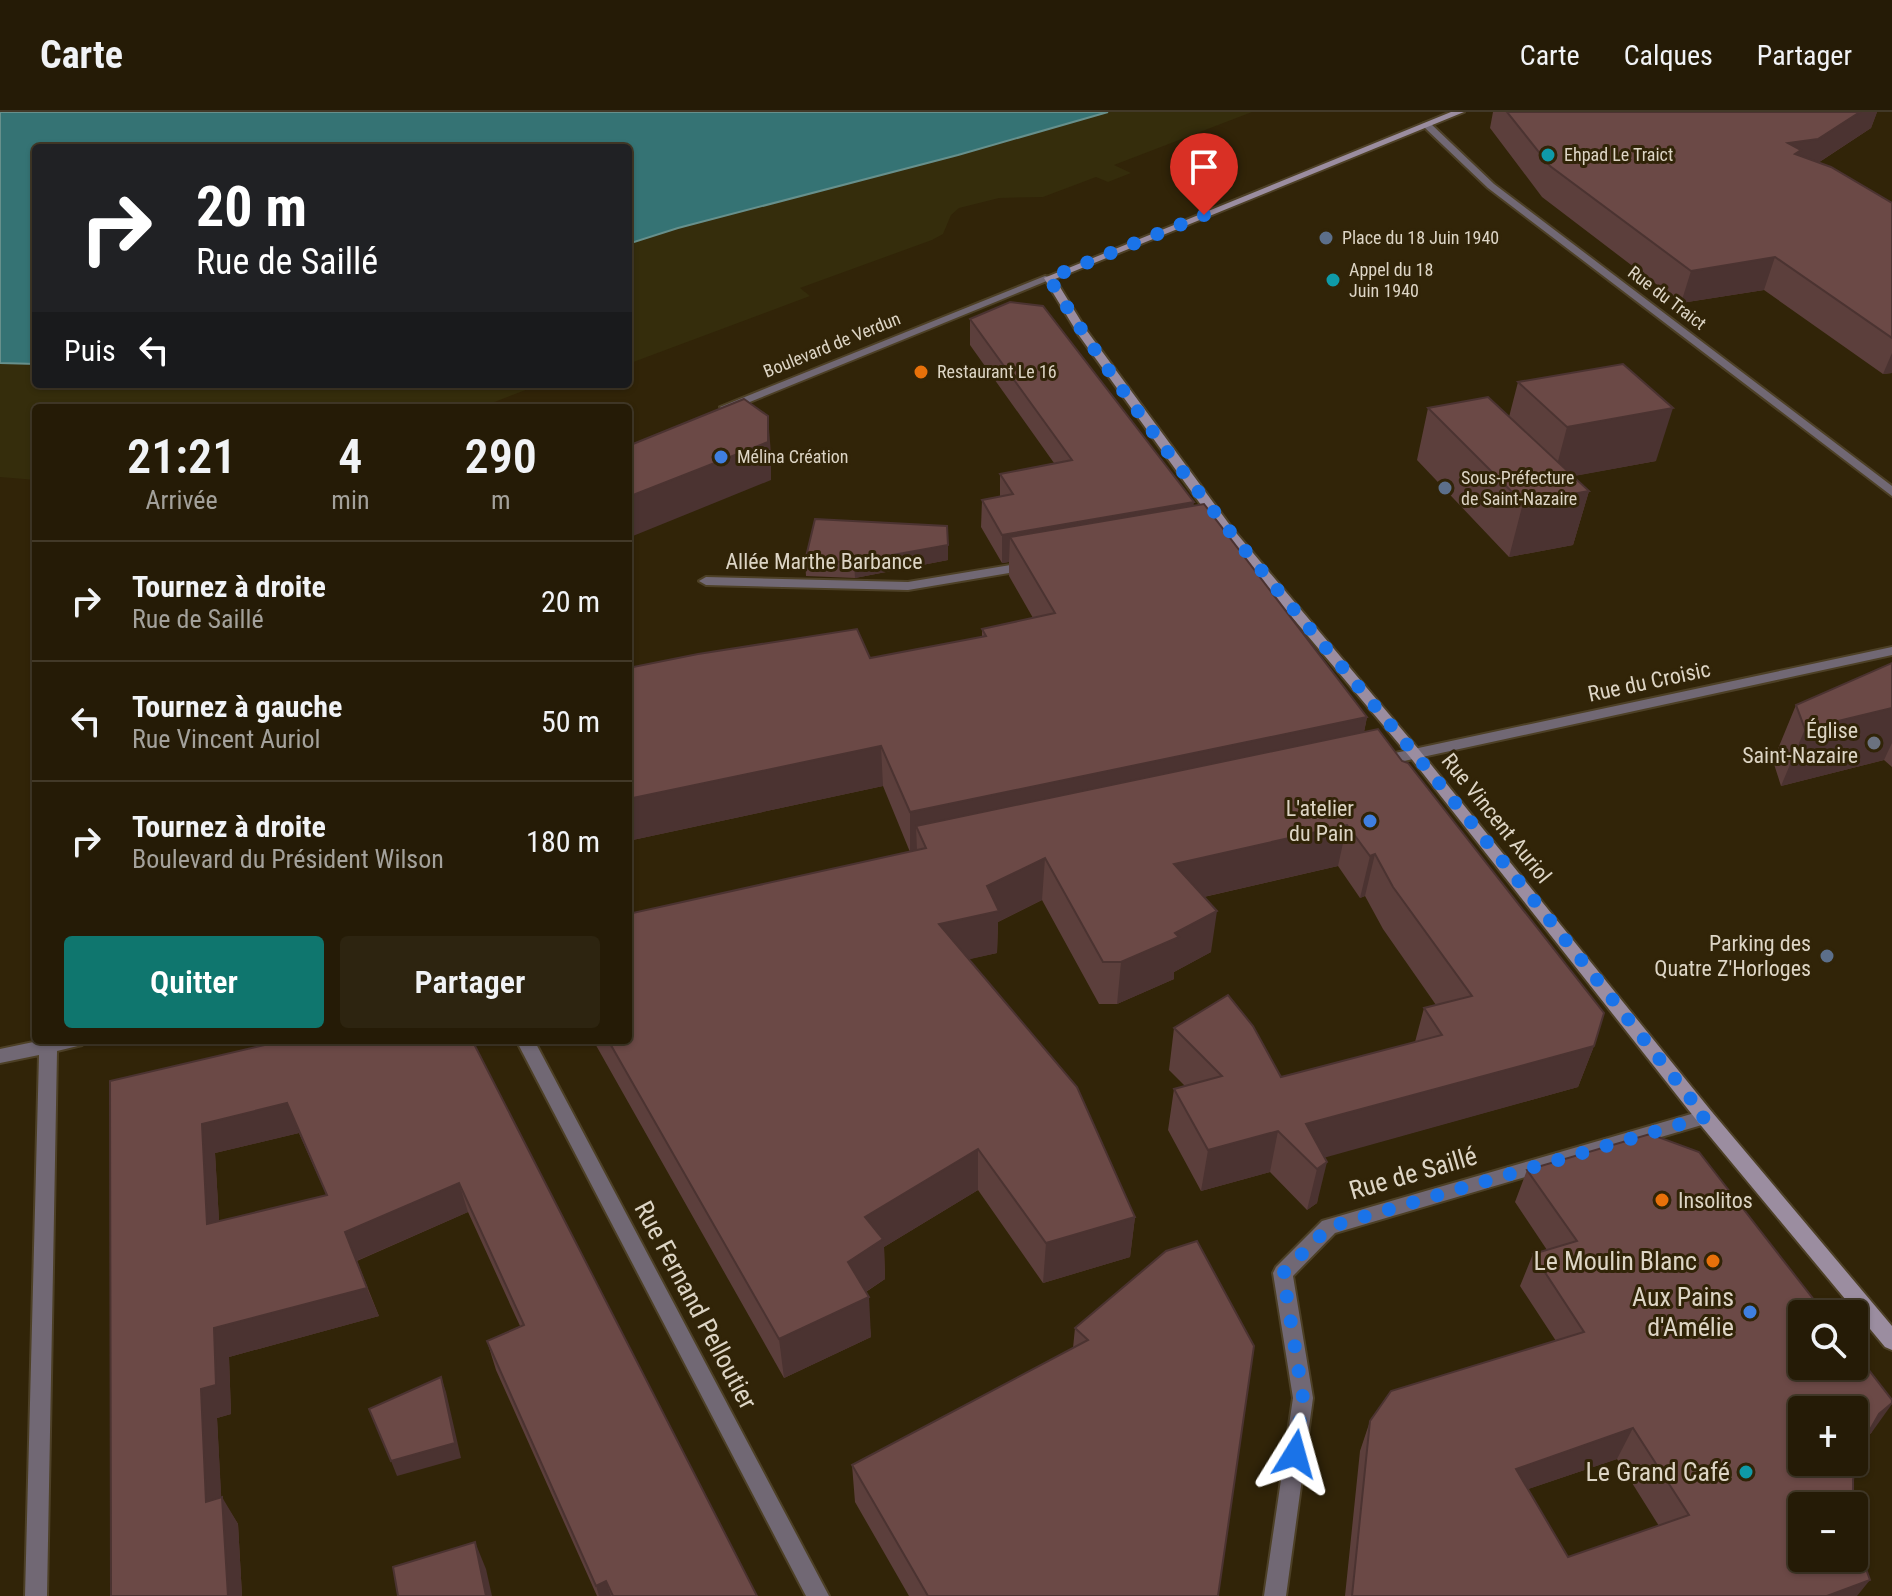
<!DOCTYPE html>
<html lang="fr">
<meta charset="utf-8">
<style>
:root{--surface:#251b06;--page:#2d2410;--text:#f1f3f6;--muted:#a3a19b;--line:#423928;--accent:#0f766e}
body{margin:0;font-family:"Roboto Condensed",sans-serif;background:var(--page);color:var(--text);height:100vh;display:flex;flex-direction:column;font-size:30px;white-space:nowrap}
*{box-sizing:border-box;margin:0}
p{font-size:26px;color:var(--muted)}
.icon{flex:none;width:44px;height:44px;fill:none;stroke:currentColor;stroke-width:2;stroke-linecap:round;stroke-linejoin:round}
.map{position:relative;flex:1;overflow:hidden}
.panel{position:absolute;left:32px;top:292px;width:600px;height:640px;display:flex;flex-direction:column;background:var(--surface);border-radius:8px;box-shadow:0 2px 6px #0004,0 0 0 2px var(--line)}
.panel>*{flex:none}
.guide{position:absolute;left:32px;top:32px;width:600px;height:244px;border-radius:8px;box-shadow:0 2px 6px #0004,0 0 0 2px var(--line);background:#202124;color:#fff;overflow:hidden}
.controls{position:absolute;left:1788px;top:1188px;display:grid;gap:16px}
.controls a{display:grid;place-items:center;width:80px;height:80px;border-radius:8px;background:var(--surface);box-shadow:0 2px 6px #0004,0 0 0 2px var(--line);font-size:40px}
.pin{position:absolute;display:grid;place-items:center;width:68px;height:68px;color:#fff;margin:-82px -34px;border-radius:50% 50% 50% 0;rotate:-45deg;box-shadow:0 0 8px #0007}
.pin .icon{rotate:45deg}
.me{position:absolute;width:88px;margin:-44px;rotate:8deg;stroke-linejoin:round;filter:drop-shadow(0 0 6px #0008)}
.turn{display:flex;align-items:center;gap:28px;height:168px;padding:0 32px;font-size:36px}
.turn .icon{width:104px;height:104px;stroke-width:2.5}
.turn b{display:block;font-size:56px;line-height:68px}
.then{display:flex;align-items:center;height:76px;padding:0 32px;background:#0003;gap:16px;font-size:30px}
.eta{display:flex;justify-content:space-evenly;align-items:center;height:136px;text-align:center}
.eta b{font-size:48px;font-weight:600;line-height:56px}
.button{display:flex;gap:16px;margin-top:auto;padding:16px 32px}
.button a{flex:1;height:92px;border-radius:8px;background:var(--accent);color:#fff;font-size:32px;font-weight:600;line-height:92px;text-align:center}
.button a+a{background:var(--page);color:var(--text)}
ul{padding:0;list-style:none}
li{display:flex;align-items:center;gap:24px;height:120px;padding:0 32px;border-top:2px solid var(--line)}
li div{flex:1}
li b{display:block;font-size:30px}
li em{font-style:normal}
header{display:flex;align-items:center;gap:48px;box-sizing:border-box;height:112px;padding:0 40px;background:var(--surface);border-bottom:2px solid var(--line)}
header strong{font-size:38px}
nav{display:flex;gap:44px;margin-inline-start:auto;font-size:28px}
.map>svg:first-child{display:block}
</style>
<header>
<strong>Carte</strong>
<nav><a>Carte</a><a>Calques</a><a>Partager</a></nav>
</header>
<div class="map">
<svg width="1892" height="1484" viewBox="0 0 1892 1484">
<rect width="100%" height="100%" fill="#312408"/>
<!-- sand -->
<g fill="#352d0c">
<path d="M434,0h818l-138,53 17,8 -23,9 -12,-5 -53,20 -44,1 -40,10 -8,7 -8,19 -11,6 -132,48 10,8 -182,68v-216h-440z"/>
<path d="M36,58v214h505l-62,24h-443v72l-36,-3v-302z"/>
</g>
<!-- water -->
<path fill="#357374" stroke="#67908c" stroke-width="2" d="M0,0h1108l-150,43 -280,73 -50,16v-96h-592v216l-36,-1z"/>
<g fill="none" stroke-linecap="round" stroke-linejoin="round">
<!-- street casing -->
<g stroke="#4d4026" stroke-width="4">
<g id="street">
<path d="M1424,11h6l64,61 398,302v10l-404,-308 -64,-61z"/>
<path d="M1045,164l9,2 -324,132h-8l-2,-3z"/>
<path d="M1028,450l7,4 -2,3 -125,21 -202,-5 -7,-4 7,-4 202,5z"/>
<path d="M1892,535v8l-511,111 -8,-5 8,-5z"/>
<path d="M43,928h42l-3,5 -25,6 -10,545h-22l14,-541 -39,8v-14z"/>
<path d="M516,928h18l295,556h-23z"/>
<path d="M1705,998l7,2 2,5 -2,5 -377,111 -42,43 20,122 -27,198h-22l29,-198 -20,-125 3,-6 46,-46z"/>
</g>
</g>
<!-- secondary casing -->
<g stroke="#4d4026" stroke-width="4">
<path id="secondary" d="M1451,0h13l-409,167 32,52 145,197 188,223 292,361 180,214v24l-7,-3 -187,-225 -288,-365 -188,-223 -144,-200 -34,-56z"/>
</g>
<!-- street -->
<use href="#street" fill="#716874" fill-rule="evenodd"/>
<!-- secondary -->
<use href="#secondary" fill="#9b8da0" fill-rule="evenodd"/>
</g>
<!-- wall -->
<g fill="#5c3f3c" fill-rule="evenodd">
<path d="M1493,0h384l-6,16 -53,35 74,40v170l-9,1 -119,-84 -83,13 -139,-106 -52,-69z"/>
<path d="M970,207l224,187 173,211 -3,15 230,314 -16,41 -254,70 -7,46 -10,7 -37,-38 -69,19 -33,-61 6,-41 11,-3 -16,-16 5,-42 107,49 134,-35 9,-34 12,-3 -53,-76 -18,-33 -5,2 -22,-32 -134,31 7,55 -37,20v7l-57,25h-18l-57,-104 -44,22 -1,31 -28,6 166,258 -5,40 -87,26 -65,-93 -94,57 1,32 -19,13 5,45 -87,41 -191,-338h35l282,-188 -27,-66 -255,55v-173l242,-10 112,-21v-8l51,-11 -24,-42v-14l-7,1 -21,-36 1,-27 18,-4v-22l54,-11 -84,-118z"/>
<path d="M1518,270l138,79 -83,15 16,15 -16,54 -64,12 -92,-97 11,-52 81,9z"/>
<path d="M948,448l-93,18 -49,-2 -1,-15z"/>
<path d="M1892,551v104l-8,-7 -103,26 -8,-25 23,-56z"/>
<path d="M472,928l285,556h-160l-101,-226 -9,-29 33,-15 -52,-114 -111,49 22,55 -150,41 2,57 -14,4 4,79 17,27 4,72h-131l-1,-515zM299,1021l28,63 -108,25 -4,-68z"/>
<path d="M1527,1058l345,262 -70,74 55,90h-512l15,-145 10,-30 186,-80 -36,-55 13,-32 14,-4 -32,-48zM1617,1347l42,67 -91,31 -40,-68z"/>
<path d="M1166,1139l52,345h-309l-54,-94 -3,-37 221,-117 2,-20z"/>
</g>
<!-- shaded-wall -->
<g fill="#4b3331">
<path d="M1860,0h17l-6,16 -64,42 -13,1 -6,-28z"/>
<path d="M1775,145l-11,33 -83,13 10,-32z"/>
<path d="M1892,241v20l-9,1z"/>
<path d="M1673,296l-17,53 -103,19 14,-53z"/>
<path d="M768,304l3,38v26l-143,58v-41z"/>
<path d="M1589,379l-16,54 -64,12 14,-54z"/>
<path d="M1194,390l-3,28 -181,7 -1,25 -7,1v-28z"/>
<path d="M948,433v15l-93,18 -1,-16z"/>
<path d="M1892,596v35l-8,17 -103,26 24,-57z"/>
<path d="M1367,605l-8,40 -443,69 1,25 -7,1v-40z"/>
<path d="M881,634l2,40 -255,55v-42z"/>
<path d="M1347,713l-9,41 -170,39 6,-41z"/>
<path d="M1375,742l-10,42 -5,2 10,-42z"/>
<path d="M1045,746l-3,42 -44,22 -1,31 -57,13 -1,-42 48,-38z"/>
<path d="M1217,799l-6,41 -37,20v7l-57,25 4,-42z"/>
<path d="M1594,934l-16,41 -269,75 -3,-38z"/>
<path d="M287,991l12,30 -84,20 6,100 -14,-29 -5,-100z"/>
<path d="M1278,1019l-8,41 -69,19 7,-41z"/>
<path d="M978,1037v41l-94,57 1,32 -35,23 -2,-40 17,-45z"/>
<path d="M1327,1050l-10,41 -10,7 10,-41z"/>
<path d="M459,1071l9,29 -112,49 -11,-29z"/>
<path d="M1135,1105l-5,40 -87,26 3,-40z"/>
<path d="M367,1176l12,28 -150,41 2,57 -14,4 6,111 -17,-27 -5,-113 13,-61z"/>
<path d="M869,1185l2,40 -87,41 -5,-39z"/>
<path d="M441,1265l5,15 15,66 -64,18 -6,-15z"/>
<path d="M1892,1292l-20,28 -14,13 21,-31z"/>
<path d="M1633,1316l-16,31 -115,39 14,-29z"/>
<path d="M222,1385l16,27 4,72h-14z"/>
<path d="M475,1430l11,27 6,27h-6z"/>
<path d="M1870,1468l-13,16h-30z"/>
<path d="M606,1469l5,15h-12l-3,-10z"/>
</g>
<!-- building -->
<g fill="#6b4946" stroke="#4b3331" stroke-width="2" fill-rule="evenodd">
<path d="M1507,0h353l-42,27 -30,4 13,7 -6,4 36,13 61,36v135l-117,-81 -84,14 -141,-105z"/>
<path d="M1010,190l33,4 151,196 -192,33 -20,-35 31,-6 -13,-20 72,-14 -102,-141z"/>
<path d="M1623,252l50,44 -106,19 -49,-45z"/>
<path d="M1488,285l101,94 -66,12 -95,-95z"/>
<path d="M744,287l24,17v26l-140,55v-51z"/>
<path d="M1204,392l163,213 -457,95 -29,-66 -253,53v-131l70,-14 159,-25 13,29 116,-22 -4,-7 73,-16 -45,-76z"/>
<path d="M815,407l132,7 1,19 -94,17 -49,-1z"/>
<path d="M1892,551v45l-87,21 -9,-24z"/>
<path d="M1378,617l24,32 6,2 196,250 -10,33 -288,78 21,38 -10,7 -39,-38 -70,19 -34,-61 48,-13 -48,-48 54,-33 25,31 28,51 161,-42 -18,-27 48,-12 -79,-109 -18,-33 -5,2 -23,-31 -173,39 43,47 -42,22 4,4 -58,25h-18l-58,-104 -58,28 12,25 -60,13 138,163 58,130 -89,26 -68,-94 -113,68 18,22 -35,23 21,35 -90,42 -171,-299h20v-126l298,-66 -10,-22z"/>
<path d="M286,928h186l285,556h-144l-7,-15 -10,5 -109,-245 37,-16 -65,-142 -114,49 22,56 -153,40 2,57 -15,4 5,113 16,-5 6,99h-117l-1,-515zM287,991l40,92 -120,29 -5,-100z"/>
<path d="M1650,1022l49,18 126,162h-23v52h52v-15l38,49v3l-13,11 -12,21 -9,19 -5,26v26h-51v52h52v-22l16,44 -43,16h-475l18,-175 21,-30 193,-59 -51,-78 44,-13 -50,-71zM1802,1298h52v52h-52zM1633,1316l56,87 -121,42 -52,-88z"/>
<path d="M1197,1129l57,105 -36,250h-290l-76,-131 236,-125 -13,-12 91,-77z"/>
<path d="M441,1265l14,66 -64,18 -22,-52z"/>
<path d="M475,1430l11,54h-88l-5,-29z"/>
</g>
<g fill="none" stroke-linecap="round" stroke-linejoin="round">
<!-- route -->
<path stroke="#1a73e8" stroke-width="14" stroke-dasharray="0 25.2" d="M1204,103l-155,63c104,172 237,321 365,475 99,119 195,242 291,364l-376,110 -46,46 20,125 -8,56"/>
</g>
<!-- markers -->
<g fill="#0f9aa8" stroke="#312408" stroke-width="3">
<circle cx="1548" cy="43" r="8"/>
<circle cx="1333" cy="168" r="8"/>
<circle cx="1746" cy="1360" r="8"/>
</g>
<g fill="#5c6f8a" stroke="#312408" stroke-width="3">
<circle cx="1326" cy="126" r="8"/>
<circle cx="1445" cy="376" r="8"/>
<circle cx="1827" cy="844" r="8"/>
</g>
<g fill="#e8710a" stroke="#312408" stroke-width="3">
<circle cx="921" cy="260" r="8"/>
<circle cx="1662" cy="1088" r="8"/>
<circle cx="1713" cy="1149" r="8"/>
</g>
<g fill="#3f7fe0" stroke="#312408" stroke-width="3">
<circle cx="721" cy="345" r="8"/>
<circle cx="1370" cy="709" r="8"/>
<circle cx="1750" cy="1200" r="8"/>
</g>
<circle fill="#6b7280" stroke="#312408" stroke-width="3" cx="1874" cy="631" r="8"/>
<g text-anchor="middle" stroke-width="6" stroke-linejoin="round" paint-order="stroke">
<!-- far-poi labels -->
<g font-size="18" fill="#ddd5c5" stroke="#312408" text-anchor="start">
<text x="1564" y="49">Ehpad Le Traict</text>
<text x="1342" y="132">Place du 18 Juin 1940</text>
<text x="1349" y="164">Appel du 18<tspan x="1349" dy="21">Juin 1940</tspan></text>
<text x="937" y="266">Restaurant Le 16</text>
<text x="737" y="351">Mélina Création</text>
<text x="1461" y="372">Sous-Préfecture<tspan x="1461" dy="21">de Saint-Nazaire</tspan></text>
</g>
<!-- far-street labels -->
<g font-size="18" fill="#ddd5c5" stroke="#312408">
<text transform="translate(1667 186) rotate(37)" y="6">Rue du Traict</text>
<text transform="translate(832 233) rotate(-22)" y="6">Boulevard de Verdun</text>
</g>
<!-- street labels -->
<g font-size="22" fill="#ddd5c5" stroke="#312408">
<text x="824" y="457">Allée Marthe Barbance</text>
<text transform="translate(1649 569) rotate(-12)" y="8">Rue du Croisic</text>
<text transform="translate(1497 706) rotate(51)" y="8">Rue Vincent Auriol</text>
</g>
<!-- poi labels -->
<g font-size="22" fill="#ddd5c5" stroke="#312408" text-anchor="end">
<text x="1858" y="626">Église<tspan x="1858" dy="25">Saint-Nazaire</tspan></text>
<text x="1354" y="704">L'atelier<tspan x="1354" dy="25">du Pain</tspan></text>
<text x="1811" y="839">Parking des<tspan x="1811" dy="25">Quatre Z'Horloges</tspan></text>
<text x="1678" y="1096" text-anchor="start">Insolitos</text>
</g>
<!-- near-street labels -->
<g font-size="26" fill="#ddd5c5" stroke="#312408">
<text transform="translate(1413 1061) rotate(-16)" y="9">Rue de Saillé</text>
<text transform="translate(696 1193) rotate(62)" y="9">Rue Fernand Pelloutier</text>
</g>
<!-- near-poi labels -->
<g font-size="26" fill="#ddd5c5" stroke="#312408" text-anchor="end">
<text x="1697" y="1158">Le Moulin Blanc</text>
<text x="1734" y="1194">Aux Pains<tspan x="1734" dy="30">d'Amélie</tspan></text>
<text x="1730" y="1369">Le Grand Café</text>
</g>
</g>
</svg>
<div class="controls">
<a><svg class="icon" aria-label="search" viewBox="0 0 24 24"><circle cx="10" cy="10" r="6"/><path d="M15 15l6 6"/></svg></a>
<a>+</a>
<a>−</a>
</div>
<div class="pin" style="left:1204px;top:103px;background:#d93025"><svg class="icon" aria-label="arrive" viewBox="0 0 24 24"><path d="M6 21V4h12l-3 4 3 4H6"/></svg></div>
<svg class="me" style="left:1295px;top:1342px" viewBox="-20 -20 40 40"><path d="M0-17L14 15 0 8-14 15z" fill="#1a73e8" stroke="#fff" stroke-width="4"/></svg>
<div class="guide">
<div class="turn"><svg class="icon" aria-label="right" viewBox="0 0 24 24"><path d="M7 20v-9h11M14 6l5 5-5 5"/></svg><div><b>20 m</b>Rue de Saillé</div></div>
<div class="then">Puis<svg class="icon" aria-label="left" viewBox="0 0 24 24"><path d="M17 20v-9H6M10 6l-5 5 5 5"/></svg></div>
</div>
<section class="panel">
<div class="eta">
<div><b>21:21</b><p>Arrivée</p></div>
<div><b>4</b><p>min</p></div>
<div><b>290</b><p>m</p></div>
</div>
<ul>
<li><svg class="icon" aria-label="right" viewBox="0 0 24 24"><path d="M7 20v-9h11M14 6l5 5-5 5"/></svg><div><b>Tournez à droite</b><p>Rue de Saillé</p></div><em>20 m</em></li>
<li><svg class="icon" aria-label="left" viewBox="0 0 24 24"><path d="M17 20v-9H6M10 6l-5 5 5 5"/></svg><div><b>Tournez à gauche</b><p>Rue Vincent Auriol</p></div><em>50 m</em></li>
<li><svg class="icon" aria-label="right" viewBox="0 0 24 24"><path d="M7 20v-9h11M14 6l5 5-5 5"/></svg><div><b>Tournez à droite</b><p>Boulevard du Président Wilson</p></div><em>180 m</em></li>
</ul>
<div class="button"><a>Quitter</a><a>Partager</a></div>
</section>
</div>
